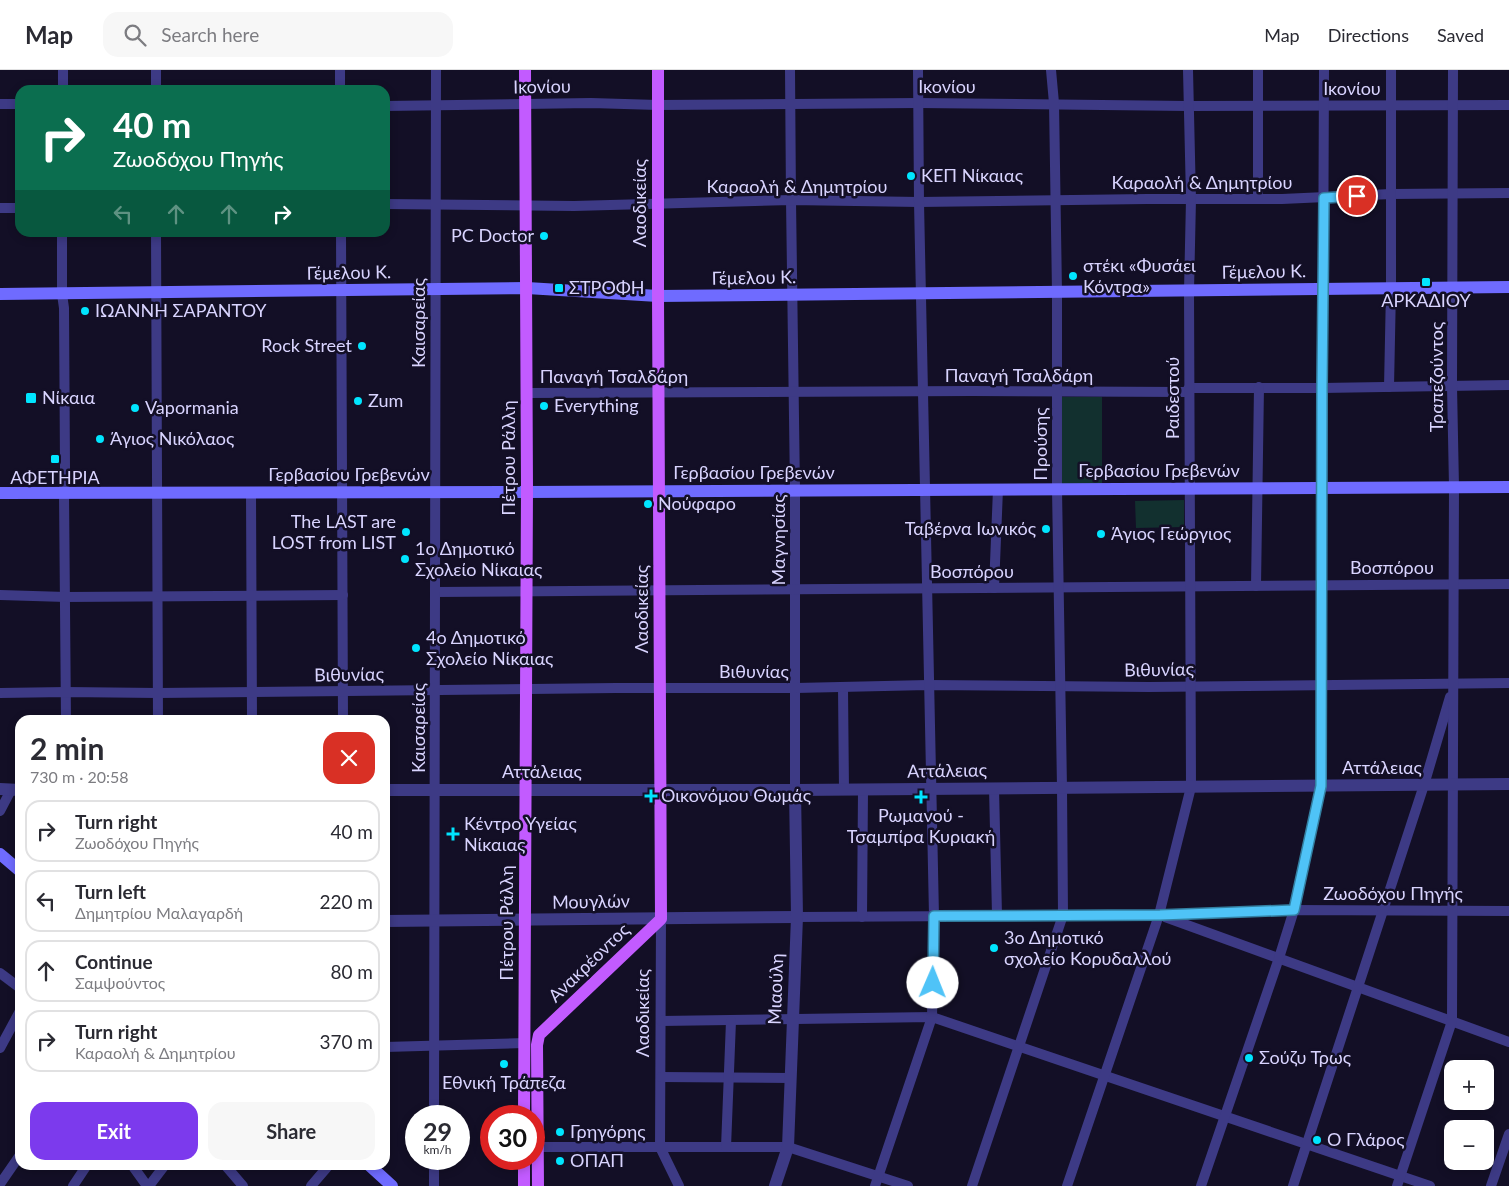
<!DOCTYPE html>
<meta charset="utf-8">
<style>
:root{--surface:#fff;--page:#f7f7f7;--text:#2b2b33;--muted:#7c7c81;--line:#e1e1e2;--accent:#7c3aed}
body{margin:0;font-family:Lato,sans-serif;background:var(--page);color:var(--text);height:100vh;display:flex;flex-direction:column;font-size:19px;white-space:nowrap}
*{box-sizing:border-box;margin:0}
p{font-size:16px;color:var(--muted)}
.icon{flex:none;width:28px;height:28px;fill:none;stroke:currentColor;stroke-width:2;stroke-linecap:round;stroke-linejoin:round}
.map{position:relative;flex:1;overflow:hidden}
.drawer{position:absolute;left:15px;top:645px;width:375px;height:455px;display:flex;flex-direction:column;background:var(--surface);border-radius:15px;box-shadow:0 2px 8px #0003}
.drawer>*{flex:none}
.hud{position:absolute;left:15px;top:15px;width:375px;height:152px;border-radius:15px;box-shadow:0 2px 8px #0003;background:#0b6e4f;color:#fff;overflow:hidden}
.controls{position:absolute;left:1444px;top:990px;display:grid;gap:10px}
.controls a{display:grid;place-items:center;width:50px;height:50px;border-radius:10px;background:var(--surface);box-shadow:0 2px 8px #0003;font-size:25px}
.speed{position:absolute;left:405px;top:1035px;display:flex;gap:10px;font-size:25px;font-weight:700;text-align:center}
.speed>*{display:grid;place-content:center;width:65px;height:65px;border-radius:50%;background:var(--surface);box-shadow:0 2px 8px #0003;line-height:1}
.speed small{font-size:12px;font-weight:400}
.speed .limit{border:8px solid #d22;background:#fff;color:#111}
.pin{position:absolute;display:grid;place-items:center;width:42px;height:42px;color:#fff;margin:-21px;border:2px solid #fff;border-radius:50%;box-shadow:0 1px 5px #0007}
.me{position:absolute;width:55px;margin:-28px;rotate:1deg;stroke-linejoin:round;filter:drop-shadow(0 0 4px #0008)}
.turn{display:flex;align-items:center;gap:18px;height:105px;padding:0 15px;font-size:22px}
.turn .icon{width:65px;height:65px;stroke-width:2.5}
.turn b{display:block;font-size:35px;line-height:42px}
.lanes{display:flex;align-items:center;height:48px;padding:0 15px;background:#0003;justify-content:center;gap:25px;direction:ltr}
.lanes .off{opacity:.35}
.round{display:grid;place-items:center;flex:none;width:52px;height:52px;border-radius:15px;background:var(--page)}
.head{display:flex;align-items:center;justify-content:space-between;height:85px;padding:0 15px}
h1{font-size:30px;font-weight:700;line-height:38px}
.button{display:flex;gap:10px;margin-top:auto;padding:10px 15px}
.button a{flex:1;height:58px;border-radius:15px;background:var(--accent);color:#fff;font-size:20px;font-weight:700;line-height:58px;text-align:center}
.button a+a{background:var(--page);color:var(--text)}
ul{padding:0;list-style:none}
li{display:flex;align-items:center;gap:15px;height:62px;margin:0 10px 8px;padding:0 5px;border:2px solid var(--line);border-radius:15px}
li div{flex:1}
li b{display:block;font-size:19px}
li em{font-style:normal}
header{display:flex;align-items:center;gap:30px;box-sizing:border-box;height:70px;padding:0 25px;background:var(--surface);border-bottom:1px solid var(--line)}
header strong{font-size:24px}
nav{display:flex;gap:28px;margin-inline-start:auto;font-size:18px}
.search{width:350px;height:45px;background:var(--page);display:flex;align-items:center;gap:12px;box-sizing:border-box;padding:0 18px;border-radius:15px;color:var(--muted);font-size:19px}
.map>svg:first-child{display:block}
</style>
<header>
<strong>Map</strong>
<div class="search"><svg class="icon" aria-label="search" viewBox="0 0 24 24"><circle cx="10" cy="10" r="6"/><path d="M15 15l6 6"/></svg>Search here</div>
<nav><a>Map</a><a>Directions</a><a>Saved</a></nav>
</header>
<div class="map">
<svg width="1509" height="1116" viewBox="0 0 1509 1116">
<rect width="100%" height="100%" fill="#130f26"/>
<!-- green -->
<g fill="#12302f">
<path d="M1061,327h41v88h-42z"/>
<path d="M1184,430v27l-48,1 -1,-27z"/>
</g>
<g fill="none" stroke-linecap="round" stroke-linejoin="round">
<!-- minor -->
<g stroke="#3d3a85" stroke-width="10">
<path d="M156,0v20"/>
<path d="M340,0v20"/>
<path d="M790,0l1,130 4,290v300"/>
<path d="M63,20v-20"/>
<path d="M0,34h20"/>
<path d="M385,36l206,-3 67,2 260,-2 270,3 321,-1"/>
<path d="M1258,129v-129"/>
<path d="M385,134l189,2 217,-6 128,2 228,-3h135l109,-5 118,-1"/>
<path d="M0,138h20"/>
<path d="M62,162v62l2,14 1,160 -1,25 2,227"/>
<path d="M156,162l2,488"/>
<path d="M341,162l2,488"/>
<path d="M1389,317l2,-98v-219"/>
<path d="M527,323l445,-2 214,1 3,-4h133l187,-3"/>
<path d="M251,423l1,227"/>
<path d="M1256,516l3,-199"/>
<path d="M994,518l4,-99"/>
<path d="M435,522l1074,-8"/>
<path d="M0,525l66,2 277,-2"/>
<path d="M843,618l1,102"/>
<path d="M0,623l66,-1 92,1 458,-5h180l132,-3 221,2 360,-4"/>
<path d="M994,718l3,127"/>
<path d="M0,741l11,-21"/>
<path d="M797,847l362,-2 135,-5 215,1"/>
<path d="M862,847l1,-127"/>
<path d="M1165,847l344,125"/>
<path d="M661,849l-1,228 19,39"/>
<path d="M0,903l20,15"/>
<path d="M661,951l271,-4 498,169"/>
<path d="M385,977l139,-4"/>
<path d="M0,978l20,-37"/>
<path d="M661,1007l130,1"/>
<path d="M434,1046l2,-1046"/>
<path d="M538,1077h250l120,39"/>
<path d="M726,1077l5,-126"/>
<path d="M132,1095l15,21"/>
<path d="M225,1095l18,21"/>
<path d="M0,1114l20,-29"/>
<path d="M73,1116l14,-21"/>
<path d="M149,1116l16,-21"/>
<path d="M311,1116l18,-21"/>
<path d="M434,1116v-27"/>
<path d="M875,1116l57,-169 2,-101 -15,-714 -1,-132"/>
<path d="M972,1116l91,-271 -1,-127 -5,-299v-197l-3,-189 -3,-33"/>
<path d="M1067,1116l92,-271 32,-128 -2,-496 2,-92 -3,-129"/>
<path d="M1201,1116l78,-228 15,-48 27,-124 3,-716"/>
<path d="M1293,1116l131,-401 26,-88"/>
<path d="M1397,1116l55,-165 2,-534 -2,-101 1,-316"/>
<path d="M1491,1116l18,-52"/>
</g>
<!-- tertiary -->
<g stroke="#3d3a85" stroke-width="12">
<path d="M0,719l20,1"/>
<path d="M385,720h410l714,-6"/>
<path d="M385,851l412,-4"/>
<path d="M775,1116l13,-39 9,-230 -2,-127"/>
</g>
<!-- secondary -->
<g stroke="#6f6bff" stroke-width="12">
<path d="M0,224l527,-6 131,8 851,-9"/>
<path d="M0,423l527,-1 982,-5"/>
<path d="M0,784l20,17"/>
<path d="M369,1095l23,21"/>
</g>
<!-- primary -->
<g stroke="#c25bff" stroke-width="12">
<path d="M524,1046l3,-628 -2,-418"/>
<path d="M524,1089v27"/>
<path d="M538,1116l-1,-141 2,-10 122,-116 -3,-623v-226"/>
</g>
</g>
<g fill="none" stroke-linecap="round" stroke-linejoin="round">
<!-- route casing -->
<g stroke="#337fa1" stroke-width="12">
<path id="route" d="M933,913l1,-67 226,-1 134,-5 27,-124 1,-398 2,-190 33,-2"/>
</g>
<!-- route -->
<use href="#route" stroke="#4fc3f7" stroke-width="9"/>
</g>
<!-- markers -->
<g fill="#00e5ff" stroke="#130f26" stroke-width="2">
<circle cx="911" cy="106" r="5"/>
<circle cx="544" cy="166" r="5"/>
<circle cx="1073" cy="206" r="5"/>
<rect x="1421" y="207" width="10" height="10" rx="2.5"/>
<rect x="554" y="213" width="10" height="10" rx="2.5"/>
<circle cx="85" cy="241" r="5"/>
<circle cx="362" cy="276" r="5"/>
<rect x="25" y="322" width="12" height="12" rx="2.5"/>
<circle cx="358" cy="331" r="5"/>
<circle cx="544" cy="336" r="5"/>
<circle cx="135" cy="338" r="5"/>
<circle cx="100" cy="369" r="5"/>
<rect x="50" y="384" width="10" height="10" rx="2.5"/>
<circle cx="648" cy="434" r="5"/>
<circle cx="1046" cy="459" r="5"/>
<circle cx="406" cy="462" r="5"/>
<circle cx="1101" cy="464" r="5"/>
<circle cx="405" cy="489" r="5"/>
<circle cx="416" cy="578" r="5"/>
<path d="M648.5 718.5h5v5h5v5h-5v5h-5v-5h-5v-5h5z"/>
<path d="M918.5 719.5h5v5h5v5h-5v5h-5v-5h-5v-5h5z"/>
<path d="M450.5 756.5h5v5h5v5h-5v5h-5v-5h-5v-5h5z"/>
<circle cx="994" cy="878" r="5"/>
<circle cx="1249" cy="988" r="5"/>
<circle cx="504" cy="994" r="5"/>
<circle cx="560" cy="1062" r="5"/>
<circle cx="1317" cy="1070" r="5"/>
<circle cx="560" cy="1091" r="5"/>
</g>
<g text-anchor="middle" stroke-width="5" stroke-linejoin="round" paint-order="stroke">
<!-- street labels -->
<g font-size="18" fill="#d9d4ff" stroke="#130f26">
<text transform="translate(542 17) rotate(-1)" y="6">Ικονίου</text>
<text x="947" y="23">Ικονίου</text>
<text x="1352" y="25">Ικονίου</text>
<text x="1202" y="119">Καραολή &amp; Δημητρίου</text>
<text x="797" y="123">Καραολή &amp; Δημητρίου</text>
<text transform="translate(640 133) rotate(-90)" y="6">Λαοδικείας</text>
<text transform="translate(1264 202) rotate(-1)" y="6">Γέμελου Κ.</text>
<text transform="translate(349 203) rotate(-1)" y="6">Γέμελου Κ.</text>
<text transform="translate(754 208) rotate(-1)" y="6">Γέμελου Κ.</text>
<text transform="translate(419 253) rotate(-90)" y="6">Καισαρείας</text>
<text x="1019" y="312">Παναγή Τσαλδάρη</text>
<text x="614" y="313">Παναγή Τσαλδάρη</text>
<text transform="translate(1437 307) rotate(-90)" y="6">Τραπεζούντος</text>
<text transform="translate(1173 328) rotate(-90)" y="6">Ραιδεστού</text>
<text transform="translate(1041 374) rotate(-90)" y="6">Προύσης</text>
<text transform="translate(509 388) rotate(-90)" y="6">Πέτρου Ράλλη</text>
<text x="1159" y="407">Γερβασίου Γρεβενών</text>
<text x="754" y="409">Γερβασίου Γρεβενών</text>
<text x="349" y="411">Γερβασίου Γρεβενών</text>
<text transform="translate(779 470) rotate(-90)" y="6">Μαγνησίας</text>
<text x="1392" y="504">Βοσπόρου</text>
<text x="972" y="508">Βοσπόρου</text>
<text transform="translate(642 539) rotate(-90)" y="6">Λαοδικείας</text>
<text transform="translate(1159 600) rotate(-1)" y="6">Βιθυνίας</text>
<text x="754" y="608">Βιθυνίας</text>
<text transform="translate(349 605) rotate(-1)" y="6">Βιθυνίας</text>
<text transform="translate(419 658) rotate(-90)" y="6">Καισαρείας</text>
<text x="1382" y="704">Αττάλειας</text>
<text transform="translate(947 701) rotate(-1)" y="6">Αττάλειας</text>
<text x="542" y="708">Αττάλειας</text>
<text x="1393" y="830">Ζωοδόχου Πηγής</text>
<text transform="translate(591 832) rotate(-1)" y="6">Μουγλών</text>
<text transform="translate(507 853) rotate(-90)" y="6">Πέτρου Ράλλη</text>
<text transform="translate(589 893) rotate(-44)" y="6">Ανακρέοντος</text>
<text transform="translate(776 919) rotate(-88)" y="6">Μιαούλη</text>
<text transform="translate(643 943) rotate(-90)" y="6">Λαοδικείας</text>
</g>
<!-- poi labels -->
<g font-size="18" fill="#d9d4ff" stroke="#130f26" text-anchor="start">
<text x="921" y="112">ΚΕΠ Νίκαιας</text>
<text x="534" y="172" text-anchor="end">PC Doctor</text>
<text x="1083" y="202">στέκι «Φυσάει<tspan x="1083" dy="21">Κόντρα»</tspan></text>
<text x="569" y="224">ΣΤΡΟΦΗ</text>
<text x="1426" y="237" text-anchor="middle">ΑΡΚΑΔΙΟΥ</text>
<text x="95" y="247">ΙΩΆΝΝΗ ΣΑΡΑΝΤΟΥ</text>
<text x="352" y="282" text-anchor="end">Rock Street</text>
<text x="42" y="334">Νίκαια</text>
<text x="368" y="337">Zum</text>
<text x="554" y="342">Everything</text>
<text x="145" y="344">Vapormania</text>
<text x="110" y="375">Άγιος Νικόλαος</text>
<text x="55" y="414" text-anchor="middle">ΑΦΕΤΗΡΙΑ</text>
<text x="658" y="440">Νούφαρο</text>
<text x="396" y="458" text-anchor="end">The LAST are<tspan x="396" dy="21">LOST from LIST</tspan></text>
<text x="1036" y="465" text-anchor="end">Ταβέρνα Ιωνικός</text>
<text x="1111" y="470">Άγιος Γεώργιος</text>
<text x="415" y="485">1ο Δημοτικό<tspan x="415" dy="21">Σχολείο Νίκαιας</tspan></text>
<text x="426" y="574">4ο Δημοτικό<tspan x="426" dy="21">Σχολείο Νίκαιας</tspan></text>
<text x="661" y="732">Οικονόμου Θωμάς</text>
<text x="921" y="752" text-anchor="middle">Ρωμανού -<tspan x="921" dy="21">Τσαμπίρα Κυριακή</tspan></text>
<text x="464" y="760">Κέντρο Υγείας<tspan x="464" dy="21">Νίκαιας</tspan></text>
<text x="1004" y="874">3ο Δημοτικό<tspan x="1004" dy="21">σχολείο Κορυδαλλού</tspan></text>
<text x="1259" y="994">Σούζυ Τρως</text>
<text x="504" y="1019" text-anchor="middle">Εθνική Τράπεζα</text>
<text x="570" y="1068">Γρηγόρης</text>
<text x="1327" y="1076">Ο Γλάρος</text>
<text x="570" y="1097">ΟΠΑΠ</text>
</g>
</g>
</svg>
<div class="controls">
<a>+</a>
<a>−</a>
</div>
<div class="speed"><div>29<small>km/h</small></div><div class="limit">30</div></div>
<div class="pin" style="left:1357px;top:126px;background:#d93025"><svg class="icon" aria-label="arrive" viewBox="0 0 24 24"><path d="M6 21V4h12l-3 4 3 4H6"/></svg></div>
<svg class="me" style="left:933px;top:913px" viewBox="-20 -20 40 40"><circle r="19" fill="#fff"/><path d="M0-13L10 11 0 6-10 11z" fill="#4fc3f7"/></svg>
<div class="hud">
<div class="turn"><svg class="icon" aria-label="right" viewBox="0 0 24 24"><path d="M7 20v-9h11M14 6l5 5-5 5"/></svg><div><b>40 m</b>Ζωοδόχου Πηγής</div></div>
<div class="lanes"><svg class="icon off" aria-label="left" viewBox="0 0 24 24"><path d="M17 20v-9H6M10 6l-5 5 5 5"/></svg><svg class="icon off" aria-label="ahead" viewBox="0 0 24 24"><path d="M12 20V5M6 11l6-6 6 6"/></svg><svg class="icon off" aria-label="ahead" viewBox="0 0 24 24"><path d="M12 20V5M6 11l6-6 6 6"/></svg><svg class="icon" aria-label="right" viewBox="0 0 24 24"><path d="M7 20v-9h11M14 6l5 5-5 5"/></svg></div>
</div>
<section class="drawer">
<div class="head"><div><h1>2 min</h1><p>730 m · 20:58</p></div><a class="round" style="background:#d93025;color:#fff"><svg class="icon" aria-label="close" viewBox="0 0 24 24"><path d="M6 6l12 12M18 6L6 18"/></svg></a></div>
<ul>
<li><svg class="icon" aria-label="right" viewBox="0 0 24 24"><path d="M7 20v-9h11M14 6l5 5-5 5"/></svg><div><b>Turn right</b><p>Ζωοδόχου Πηγής</p></div><em>40 m</em></li>
<li><svg class="icon" aria-label="left" viewBox="0 0 24 24"><path d="M17 20v-9H6M10 6l-5 5 5 5"/></svg><div><b>Turn left</b><p>Δημητρίου Μαλαγαρδή</p></div><em>220 m</em></li>
<li><svg class="icon" aria-label="ahead" viewBox="0 0 24 24"><path d="M12 20V5M6 11l6-6 6 6"/></svg><div><b>Continue</b><p>Σαμψούντος</p></div><em>80 m</em></li>
<li><svg class="icon" aria-label="right" viewBox="0 0 24 24"><path d="M7 20v-9h11M14 6l5 5-5 5"/></svg><div><b>Turn right</b><p>Καραολή &amp; Δημητρίου</p></div><em>370 m</em></li>
</ul>
<div class="button"><a>Exit</a><a>Share</a></div>
</section>
</div>
